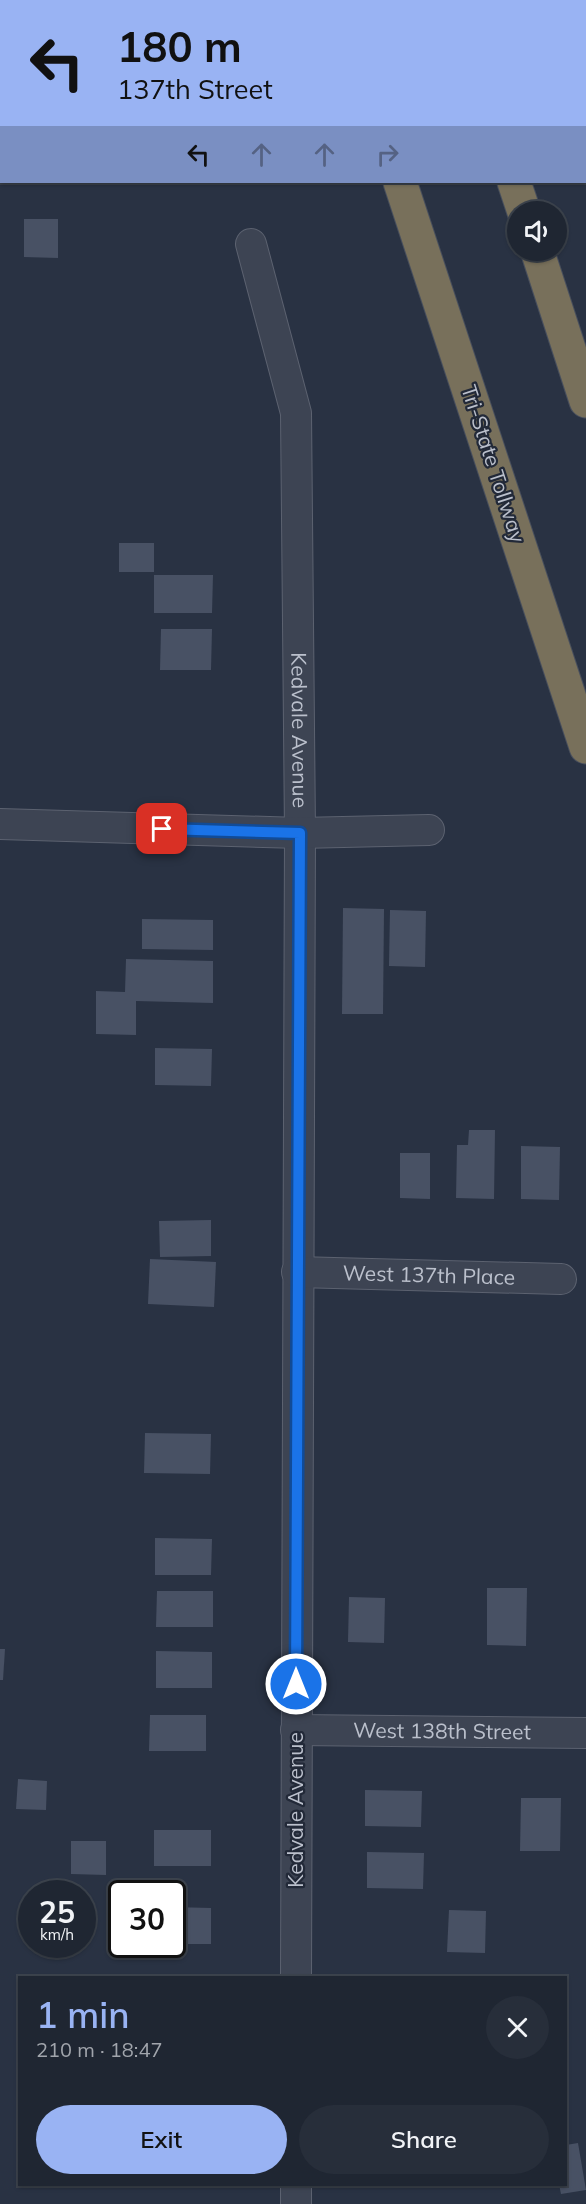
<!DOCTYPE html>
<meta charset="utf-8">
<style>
:root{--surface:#1f2632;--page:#272e3a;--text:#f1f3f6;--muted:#a1a5ac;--line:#3c434d;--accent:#99b3f3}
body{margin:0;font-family:Mulish,sans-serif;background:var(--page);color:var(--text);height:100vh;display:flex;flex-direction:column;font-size:22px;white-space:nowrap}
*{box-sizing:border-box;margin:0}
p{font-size:20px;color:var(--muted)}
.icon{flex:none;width:33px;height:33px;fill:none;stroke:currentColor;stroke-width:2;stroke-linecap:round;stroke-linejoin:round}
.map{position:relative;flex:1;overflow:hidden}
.sheet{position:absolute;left:18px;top:1976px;width:549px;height:210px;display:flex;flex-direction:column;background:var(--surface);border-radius:0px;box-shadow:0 2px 4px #0004,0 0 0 2px var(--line)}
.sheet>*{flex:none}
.hud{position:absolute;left:0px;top:0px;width:586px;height:183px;box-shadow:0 2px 4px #0004,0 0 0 2px var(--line);background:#99b3f3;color:#111;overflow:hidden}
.controls{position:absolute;left:507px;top:201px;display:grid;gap:12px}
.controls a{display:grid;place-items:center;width:60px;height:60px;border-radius:50%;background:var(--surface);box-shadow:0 2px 4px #0004,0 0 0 2px var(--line);font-size:30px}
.speed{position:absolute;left:18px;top:1880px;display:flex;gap:12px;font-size:30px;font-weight:700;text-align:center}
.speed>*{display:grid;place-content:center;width:78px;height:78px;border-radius:50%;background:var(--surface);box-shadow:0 2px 4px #0004,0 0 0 2px var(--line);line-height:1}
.speed small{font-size:15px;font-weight:400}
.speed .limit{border:3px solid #111;border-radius:9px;background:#fff;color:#111}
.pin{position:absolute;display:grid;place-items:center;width:51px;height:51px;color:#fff;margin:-26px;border-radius:12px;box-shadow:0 3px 9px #0006}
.me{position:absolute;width:66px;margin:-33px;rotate:0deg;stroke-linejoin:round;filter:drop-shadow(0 0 4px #0008)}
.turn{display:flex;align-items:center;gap:21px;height:126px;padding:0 18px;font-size:27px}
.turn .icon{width:78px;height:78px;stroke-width:2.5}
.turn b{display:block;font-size:42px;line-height:51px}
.lanes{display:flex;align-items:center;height:57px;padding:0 18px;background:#0003;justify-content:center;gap:30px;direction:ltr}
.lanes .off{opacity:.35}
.round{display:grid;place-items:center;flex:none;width:63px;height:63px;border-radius:32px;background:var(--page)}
.headline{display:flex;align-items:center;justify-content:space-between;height:102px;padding:0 18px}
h1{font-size:36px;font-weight:600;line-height:45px;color:var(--accent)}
.action{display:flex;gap:12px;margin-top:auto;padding:12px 18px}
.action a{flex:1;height:69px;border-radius:36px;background:var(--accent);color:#111;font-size:24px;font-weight:600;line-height:69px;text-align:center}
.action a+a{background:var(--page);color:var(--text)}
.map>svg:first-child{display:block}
</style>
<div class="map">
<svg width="586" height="2204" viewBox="0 0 586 2204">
<rect width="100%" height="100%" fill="#293243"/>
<!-- building -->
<g fill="#485164">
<path d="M24,219h34v39l-34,-1z"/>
<rect x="119" y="543" width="35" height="29"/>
<path d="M154,575h59l-1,38h-58z"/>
<path d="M161,629h51l-1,41h-51z"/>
<path d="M343,908l41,1 -1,105h-41z"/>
<path d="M390,910l36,1 -1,56 -36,-1z"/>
<path d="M142,919l71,1v30l-71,-1z"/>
<path d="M126,959l87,2v42l-77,-2v34l-40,-1v-43l29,1z"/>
<path d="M155,1048l57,1 -1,37 -56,-1z"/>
<path d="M469,1130h26l-1,69 -38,-1 1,-53h11z"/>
<path d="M521,1146l39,1 -1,53 -38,-1z"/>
<path d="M400,1153h30v46l-30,-1z"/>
<path d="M211,1220v36l-51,1 -1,-36z"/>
<path d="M150,1259l66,3 -2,45 -66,-3z"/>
<path d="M145,1433l66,1 -1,40 -66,-1z"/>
<path d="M155,1538l57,1 -1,36h-56z"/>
<path d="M487,1588h40l-1,58 -39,-1z"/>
<path d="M157,1591h56v36h-57z"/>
<path d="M349,1597l36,1 -1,45 -36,-1z"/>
<path d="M0,1649h5l-2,31h-3z"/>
<path d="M156,1651l56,1v36h-56z"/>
<path d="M150,1715h56v36h-57z"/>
<path d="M18,1779l29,2 -1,29 -30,-1z"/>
<path d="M365,1790l57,1 -1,36 -56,-1z"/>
<path d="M521,1798h40l-1,53h-40z"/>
<rect x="154" y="1830" width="57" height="36"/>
<path d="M71,1841h35v34l-35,-1z"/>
<path d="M367,1852l57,1 -1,36 -56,-1z"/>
<path d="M172,1907l39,1v36h-39z"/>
<path d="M449,1910l37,1 -1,42 -38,-1z"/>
<path d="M578,2143l8,47 -25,4 -2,-10h7v-39z"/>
</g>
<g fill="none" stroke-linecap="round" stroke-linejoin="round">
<!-- street casing -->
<g stroke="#5c6270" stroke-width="32">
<g id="street">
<path id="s1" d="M251,244l45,169 4,420 -4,1144"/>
<path d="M0,824l300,9 129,-3"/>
<path id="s2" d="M297,1272l264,7"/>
<path id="s3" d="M296,1730l290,3"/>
<path d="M296,2184v20"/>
</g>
</g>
<!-- highway casing -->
<g stroke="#484f5d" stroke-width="35">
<g id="highway">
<path d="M341,0v2"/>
<path d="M455,0v2"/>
<path d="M400,182l186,565"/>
<path d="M514,182l10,30"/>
<path d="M537,250l49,151"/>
</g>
</g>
<!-- street -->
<use href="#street" stroke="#3d4453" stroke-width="30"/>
<!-- highway -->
<use href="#highway" stroke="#78705b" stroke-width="33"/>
</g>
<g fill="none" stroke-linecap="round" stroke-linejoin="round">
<!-- route casing -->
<g stroke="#114b97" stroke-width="15">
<path id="route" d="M162,829l138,4 -4,851"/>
</g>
<!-- route -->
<use href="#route" stroke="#1a73e8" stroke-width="10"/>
</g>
<g text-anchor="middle" stroke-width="4.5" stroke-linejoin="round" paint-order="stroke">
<!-- street labels -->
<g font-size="21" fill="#bbc0cc" stroke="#222938">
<text transform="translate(493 464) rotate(72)" y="7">Tri-State Tollway</text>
<text dy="7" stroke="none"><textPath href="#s1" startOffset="492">Kedvale Avenue</textPath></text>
<text dy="7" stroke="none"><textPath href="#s2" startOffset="132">West 137th Place</textPath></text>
<text dy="7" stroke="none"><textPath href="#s3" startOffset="146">West 138th Street</textPath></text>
<text transform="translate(296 1810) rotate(-90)" y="7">Kedvale Avenue</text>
</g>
</g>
</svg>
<div class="controls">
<a><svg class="icon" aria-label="sound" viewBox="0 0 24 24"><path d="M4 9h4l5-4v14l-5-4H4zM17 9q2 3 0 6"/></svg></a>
</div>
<div class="speed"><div>25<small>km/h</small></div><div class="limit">30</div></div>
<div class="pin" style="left:162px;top:829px;background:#d93025"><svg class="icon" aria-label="arrive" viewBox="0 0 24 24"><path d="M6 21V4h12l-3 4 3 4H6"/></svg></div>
<svg class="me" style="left:296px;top:1684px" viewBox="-20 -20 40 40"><circle r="17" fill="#1a73e8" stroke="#fff" stroke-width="3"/><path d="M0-11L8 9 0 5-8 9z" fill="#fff"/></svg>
<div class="hud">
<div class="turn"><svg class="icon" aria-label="left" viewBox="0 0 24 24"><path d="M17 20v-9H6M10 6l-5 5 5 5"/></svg><div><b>180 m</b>137th Street</div></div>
<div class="lanes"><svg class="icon" aria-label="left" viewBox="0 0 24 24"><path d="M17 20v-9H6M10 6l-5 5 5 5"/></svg><svg class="icon off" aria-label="ahead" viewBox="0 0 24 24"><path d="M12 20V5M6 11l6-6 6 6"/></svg><svg class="icon off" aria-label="ahead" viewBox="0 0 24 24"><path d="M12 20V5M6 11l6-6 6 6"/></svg><svg class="icon off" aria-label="right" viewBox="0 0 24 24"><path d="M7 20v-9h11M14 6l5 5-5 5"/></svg></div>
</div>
<section class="sheet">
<div class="headline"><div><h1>1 min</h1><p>210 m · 18:47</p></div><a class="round"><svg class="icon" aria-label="close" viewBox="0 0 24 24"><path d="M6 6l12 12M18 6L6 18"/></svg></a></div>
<div class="action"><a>Exit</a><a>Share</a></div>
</section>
</div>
